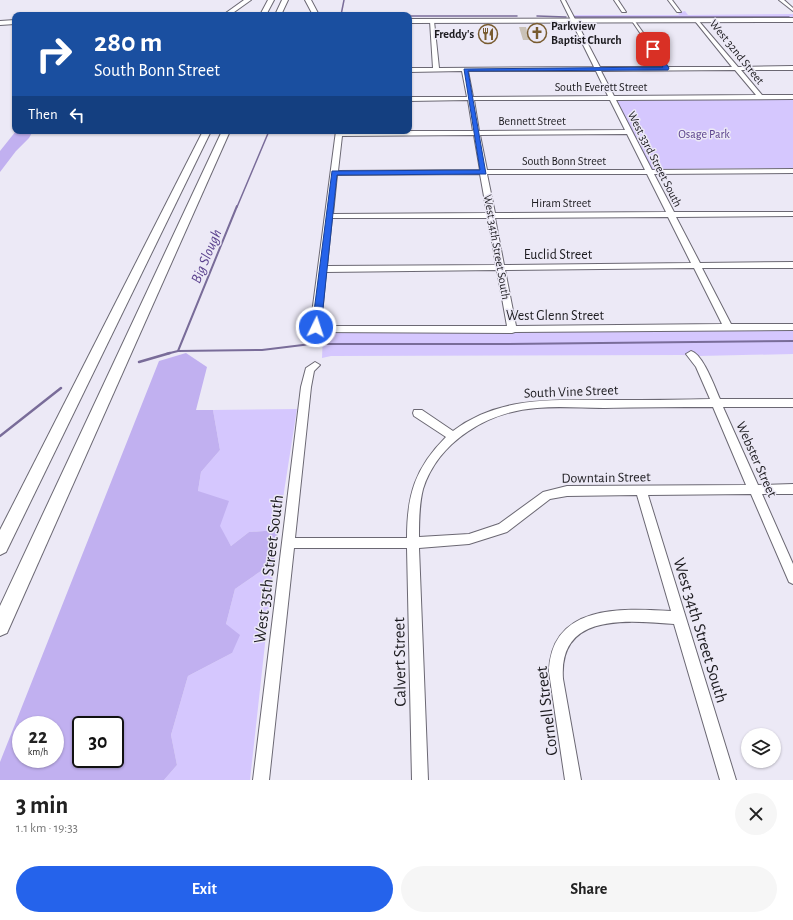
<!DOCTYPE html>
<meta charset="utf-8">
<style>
:root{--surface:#fff;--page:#f6f6f6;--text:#222;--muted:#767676;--accent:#2563eb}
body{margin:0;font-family:"Alegreya Sans",sans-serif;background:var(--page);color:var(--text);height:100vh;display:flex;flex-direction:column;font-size:15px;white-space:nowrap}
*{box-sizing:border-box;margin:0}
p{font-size:13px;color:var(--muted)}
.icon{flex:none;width:22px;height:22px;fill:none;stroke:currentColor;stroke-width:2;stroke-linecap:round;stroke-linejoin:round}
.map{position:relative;height:780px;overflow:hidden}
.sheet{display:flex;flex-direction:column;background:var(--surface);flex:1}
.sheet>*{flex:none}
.hud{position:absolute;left:12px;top:12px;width:400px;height:122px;border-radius:8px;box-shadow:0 1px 3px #0004;background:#1a4fa0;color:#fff;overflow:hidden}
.fabs{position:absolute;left:741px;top:728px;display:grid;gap:8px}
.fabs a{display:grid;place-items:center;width:40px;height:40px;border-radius:50%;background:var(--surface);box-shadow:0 1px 3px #0004;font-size:20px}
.speed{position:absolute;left:12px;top:716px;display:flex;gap:8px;font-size:20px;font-weight:700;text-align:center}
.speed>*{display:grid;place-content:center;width:52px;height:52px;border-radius:50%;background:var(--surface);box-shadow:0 1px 3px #0004;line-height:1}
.speed small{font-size:10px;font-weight:400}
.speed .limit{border:2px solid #111;border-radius:6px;background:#fff;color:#111}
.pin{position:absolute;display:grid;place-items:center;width:34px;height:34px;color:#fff;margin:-17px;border-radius:8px;box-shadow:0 2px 6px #0006}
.me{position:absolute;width:44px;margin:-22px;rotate:4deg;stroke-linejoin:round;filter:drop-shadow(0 0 3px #0008)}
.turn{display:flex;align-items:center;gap:14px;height:84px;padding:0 16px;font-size:18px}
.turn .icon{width:52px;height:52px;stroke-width:2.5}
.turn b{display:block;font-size:28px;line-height:34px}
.then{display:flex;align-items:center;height:38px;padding:0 16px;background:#0003;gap:8px;font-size:15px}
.round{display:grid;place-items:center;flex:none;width:42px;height:42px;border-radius:21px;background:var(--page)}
.overview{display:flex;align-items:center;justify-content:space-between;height:68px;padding:0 16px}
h1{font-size:24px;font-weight:600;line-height:30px}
.action{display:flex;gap:8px;margin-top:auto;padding:8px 16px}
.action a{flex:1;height:46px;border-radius:24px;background:var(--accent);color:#fff;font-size:16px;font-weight:600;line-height:46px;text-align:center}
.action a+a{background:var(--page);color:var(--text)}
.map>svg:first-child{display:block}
</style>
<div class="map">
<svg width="793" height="780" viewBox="0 0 793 780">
<rect width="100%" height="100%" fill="#ece9f6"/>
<!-- green -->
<g fill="#d5c7fe">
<path d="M685,11l3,4 105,-1v4l-217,1 -4,-4h107l-1,-2z"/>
<path d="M793,98v70l-142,1 -36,-70z"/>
<path d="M793,330v24l-95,2 -16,-1 -351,1 -9,2 1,-25z"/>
<path d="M297,409l-19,121 -29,2 -18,14 -33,-55 3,-19 19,-22 -7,-40z"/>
<path d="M274,562l-24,218h-86l13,-15 -6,-30 17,-59 44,-23 -6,-29 9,-35z"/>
</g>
<!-- forest -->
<g fill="#c1b0f0" fill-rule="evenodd">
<path d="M16,131h17l-4,7 -13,13 -16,21v-21z"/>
<path d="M186,353l21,14 -11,43h17l7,40 -19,22 -3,19 31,10 -9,25 11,20 18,-14 29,-2 -4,32 -39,27 -9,35 14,11 -8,18 -44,23 -17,59 6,30 -13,15h-164v-18l159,-401zM21,725h34v34h-34zM81,725h34v34h-34z"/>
</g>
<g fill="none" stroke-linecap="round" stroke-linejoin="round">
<!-- stream-far2 -->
<g stroke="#796c99" stroke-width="1.5">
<path d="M341,15l3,-15"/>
<path d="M409,16h108"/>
<path d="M537,16l29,1"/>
<path d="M574,17h215"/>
<path d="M237,207l32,-76"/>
</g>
<!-- stream-far1 -->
<g stroke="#796c99" stroke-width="2">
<path d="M178,351l84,-1 49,-6h195l287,-3"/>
<path d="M166,354l12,-3 59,-145"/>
</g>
<!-- stream -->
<g stroke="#796c99" stroke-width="2.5">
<path d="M139,362l31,-9"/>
<path d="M0,436l61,-48"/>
</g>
</g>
<!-- building -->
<path fill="#cac2b7" d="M519,27h7l1,4 13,1 4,8h-21z"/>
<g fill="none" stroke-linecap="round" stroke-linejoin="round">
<!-- minor casing -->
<g stroke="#6b6873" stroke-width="2">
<g id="minor">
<path d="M561,0h4l35,67h63l-31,-46 2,-1 34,47h64l-37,-46 2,-2 41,48 55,-1v4h-52l21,25h31v4l-177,1 36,70 141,-1v4l-139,1 20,38h119v4l-117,1 24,46 93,-1v6h-91l29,56h62v6l-278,2 -3,1 -195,-1 -6,-5v-6l25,-190h137l-5,-31 -59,1v-4h58l-5,-26 -53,1v-4h24l-3,-47 2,-1 2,1 5,47 155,-1zM735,70l21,25 -142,1 -13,-25zM468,71h128l12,25 -135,1zM474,100h136l15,30 -146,1zM627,134l18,36h-158l-7,-35zM474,135l6,35 -142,1 4,-35zM480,174l7,39 -154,1 4,-39zM487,174h160l19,38 -171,1zM668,217l23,46 -187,2 -9,-47zM332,218h156l8,47 -169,1zM694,268l28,56 -206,2 -11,-56zM497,270l10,56h-186l5,-54z"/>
<path d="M614,0h4l8,12h-4z"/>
<path d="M668,0h4l9,12h-4z"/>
<path d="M779,0h5l9,8v3z"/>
<path d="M691,351c12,3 24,37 29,48h73v8h-70l35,78 35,-1v10h-31l31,70v20l-4,-2 -38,-88 -103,1 88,285h-16l-46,-156c-46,-3 -116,-12 -111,55l18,101h-16l-16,-108c2,-68 72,-64 122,-61l-34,-116 -70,1 -17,3 -43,33 -38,12 -50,4 9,232h-16l-5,-232h-113l-25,232h-16l48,-393 5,-19 9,-6 5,3 -6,6 -3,16 -16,151h112c0,-43 8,-70 39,-101l-32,-21 -1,-3 1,-3h8l31,21c46,-35 101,-31 156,-31 33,0 67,0 101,-1l-14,-32 -10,-13zM713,407l33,78 -179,1 -24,6 -44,32 -30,10 -50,3c0,-16 0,-32 4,-48 15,-48 66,-78 114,-81 22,-2 45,0 67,0 36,-1 73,-1 109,-1z"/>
</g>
</g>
<!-- major casing -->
<g stroke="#6b6873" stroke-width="2">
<g id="major">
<path d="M793,18v4l-384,1v-4z"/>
<path d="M15,20v4l-15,1v-4z"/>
</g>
</g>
<!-- highway casing -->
<g stroke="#6b6873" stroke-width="2">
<g id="highway">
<path d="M244,0h7l-21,15h-7z"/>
<path d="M268,0h6l-8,15h-6z"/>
<path d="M282,0h6l-7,15h-6z"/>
<path d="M305,0h6l8,15h-6z"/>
<path d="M203,131h8l-205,421 -6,3v-25z"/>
<path d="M222,131h8l-223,502 -7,3v-30z"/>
</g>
</g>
<!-- minor -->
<use href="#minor" fill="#fff" fill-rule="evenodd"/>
<!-- major -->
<use href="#major" fill="#fff" fill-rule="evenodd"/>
<!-- highway -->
<use href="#highway" fill="#fff" fill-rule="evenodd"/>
</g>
<!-- route -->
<path fill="#2563eb" stroke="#184099" d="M653,47l16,21 -1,2 -200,1 18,103 -149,1 -16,152 -2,2h-6l-1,-2 20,-156 148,-1 -16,-101 199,-2 -12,-18z"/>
<!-- icons -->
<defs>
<g id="church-ring" transform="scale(1)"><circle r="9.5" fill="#ece9f6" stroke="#785b2f" stroke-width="1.5"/><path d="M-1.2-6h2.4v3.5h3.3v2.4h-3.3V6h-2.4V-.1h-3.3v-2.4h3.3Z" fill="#785b2f"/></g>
<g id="restaurant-ring" transform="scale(1)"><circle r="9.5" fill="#ece9f6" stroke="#785b2f" stroke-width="1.5"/><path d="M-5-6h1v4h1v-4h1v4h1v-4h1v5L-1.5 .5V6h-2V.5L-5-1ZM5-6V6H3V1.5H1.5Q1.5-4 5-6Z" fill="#785b2f"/></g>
</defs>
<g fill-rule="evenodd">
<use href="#church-ring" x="537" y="33"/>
<use href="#restaurant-ring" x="488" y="34"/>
</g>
<g text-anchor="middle" stroke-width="3" stroke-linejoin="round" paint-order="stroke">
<!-- far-poi labels -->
<g font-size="12" font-weight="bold" fill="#1d1c20" stroke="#ece9f6" text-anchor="start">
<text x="551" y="30">Parkview<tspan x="551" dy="14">Baptist Church</tspan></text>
<text x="474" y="38" text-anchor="end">Freddy's</text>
</g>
<!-- far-street labels -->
<g font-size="12" fill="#1d1c20" stroke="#ece9f6">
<text transform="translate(737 52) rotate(51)" y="4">West 32nd Street</text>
<text x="601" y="91">South Everett Street</text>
<text x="532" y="125">Bennett Street</text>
<text transform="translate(655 159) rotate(63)" y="4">West 33rd Street South</text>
<text x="564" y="165">South Bonn Street</text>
<text x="561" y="207">Hiram Street</text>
<text transform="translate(497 247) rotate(80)" y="4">West 34th Street South</text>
</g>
<!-- far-park labels -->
<g font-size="12" fill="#583f8a" stroke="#ece9f6">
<text x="704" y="138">Osage Park</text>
</g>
<!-- street labels -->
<g font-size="14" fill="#1d1c20" stroke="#ece9f6">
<text x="558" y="259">Euclid Street</text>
<text x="555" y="320">West Glenn Street</text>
<text transform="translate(571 391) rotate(-2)" y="5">South Vine Street</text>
<text transform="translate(757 459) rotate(66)" y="5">Webster Street</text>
<text transform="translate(606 477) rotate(-1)" y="5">Downtain Street</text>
</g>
<!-- water labels -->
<g font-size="15" font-style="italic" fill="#5b428e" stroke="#ece9f6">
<text transform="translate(206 256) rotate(-67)" y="5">Big Slough</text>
</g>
<!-- near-street labels -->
<g font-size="17" fill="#1d1c20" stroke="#ece9f6">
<text transform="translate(268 569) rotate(-83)" y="6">West 35th Street South</text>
<text transform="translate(701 630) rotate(73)" y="6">West 34th Street South</text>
<text transform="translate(399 662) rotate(-91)" y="6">Calvert Street</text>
<text transform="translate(546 711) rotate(-97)" y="6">Cornell Street</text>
</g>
</g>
</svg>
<div class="fabs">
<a><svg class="icon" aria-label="layers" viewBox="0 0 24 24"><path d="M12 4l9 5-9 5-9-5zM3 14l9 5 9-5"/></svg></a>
</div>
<div class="speed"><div>22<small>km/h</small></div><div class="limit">30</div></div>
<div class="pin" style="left:653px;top:49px;background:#d93025"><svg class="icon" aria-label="arrive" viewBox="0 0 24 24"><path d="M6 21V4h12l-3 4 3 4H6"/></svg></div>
<svg class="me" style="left:316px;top:327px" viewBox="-20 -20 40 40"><circle r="17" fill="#2563eb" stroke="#fff" stroke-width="3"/><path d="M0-11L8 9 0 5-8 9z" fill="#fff"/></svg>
<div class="hud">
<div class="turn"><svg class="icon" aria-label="right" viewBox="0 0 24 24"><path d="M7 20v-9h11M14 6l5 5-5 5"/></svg><div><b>280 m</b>South Bonn Street</div></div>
<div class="then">Then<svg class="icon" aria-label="left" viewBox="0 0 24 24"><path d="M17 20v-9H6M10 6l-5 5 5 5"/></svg></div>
</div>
</div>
<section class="sheet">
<div class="overview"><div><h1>3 min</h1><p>1.1 km · 19:33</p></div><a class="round"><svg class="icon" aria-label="close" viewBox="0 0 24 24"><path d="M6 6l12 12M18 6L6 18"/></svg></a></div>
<div class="action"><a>Exit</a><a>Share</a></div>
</section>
